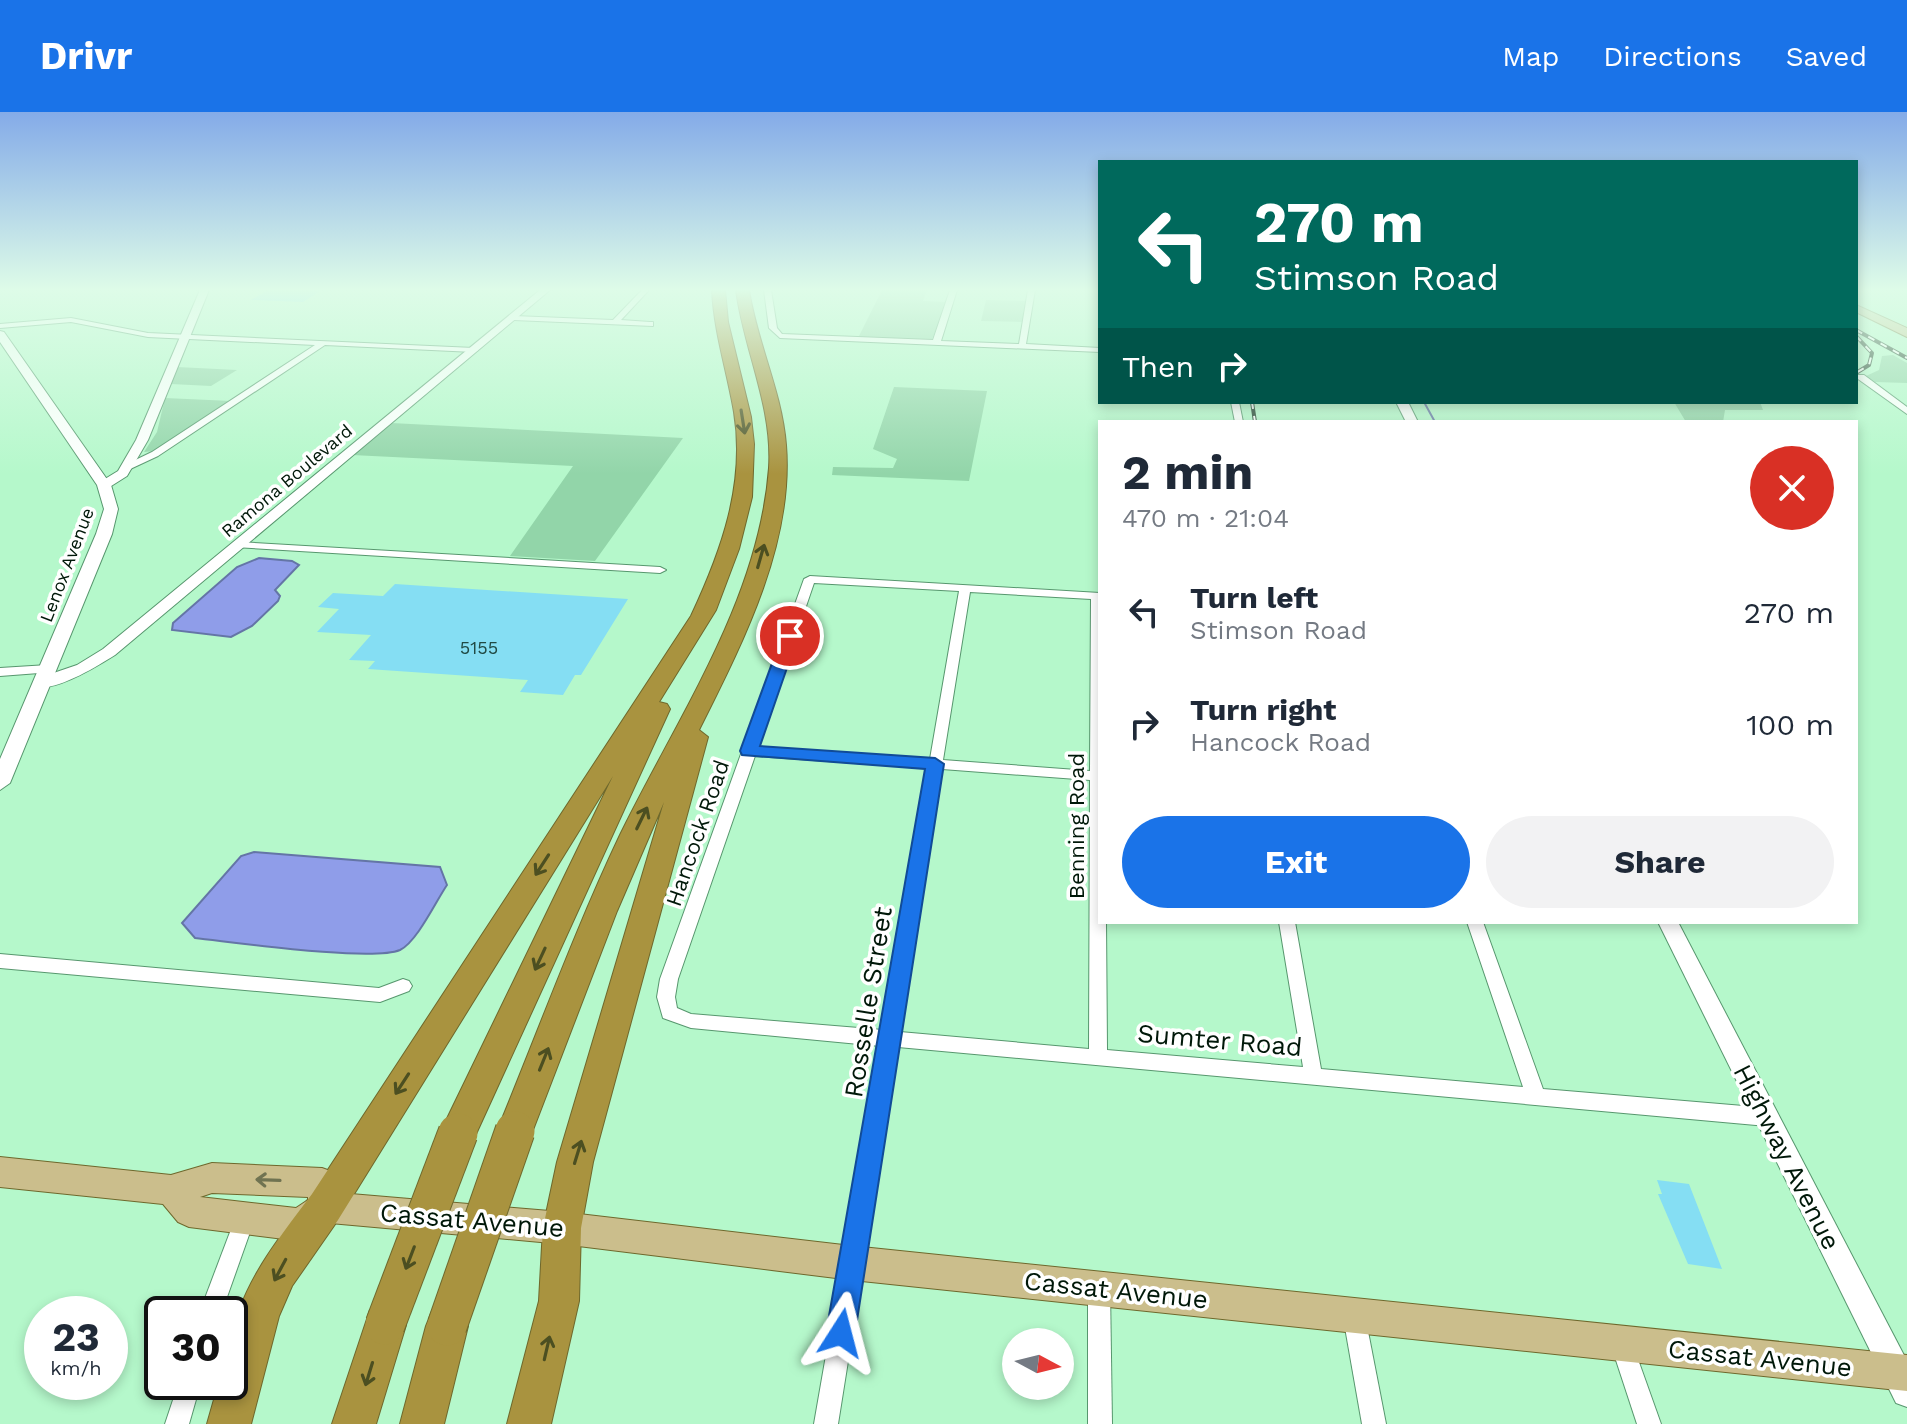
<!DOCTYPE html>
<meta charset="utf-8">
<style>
:root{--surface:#fff;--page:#f2f2f3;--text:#1f2937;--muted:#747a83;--accent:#1a73e8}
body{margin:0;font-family:"Work Sans",sans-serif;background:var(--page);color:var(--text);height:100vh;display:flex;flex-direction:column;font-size:30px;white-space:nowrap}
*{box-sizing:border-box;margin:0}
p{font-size:26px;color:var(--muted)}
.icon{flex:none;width:44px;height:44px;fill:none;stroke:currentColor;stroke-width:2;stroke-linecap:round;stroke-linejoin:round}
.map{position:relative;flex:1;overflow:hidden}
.side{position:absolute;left:1098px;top:308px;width:760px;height:504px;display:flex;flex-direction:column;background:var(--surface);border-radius:0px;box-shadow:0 4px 12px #0003}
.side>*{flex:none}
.top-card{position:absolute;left:1098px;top:48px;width:760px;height:244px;border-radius:0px;box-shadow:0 4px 12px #0003;background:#00695c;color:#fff;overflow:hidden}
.needle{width:52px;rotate:97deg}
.controls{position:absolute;left:1002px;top:1216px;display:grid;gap:16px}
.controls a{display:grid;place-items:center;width:72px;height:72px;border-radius:50%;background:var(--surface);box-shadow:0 4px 12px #0003;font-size:40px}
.speed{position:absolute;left:24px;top:1184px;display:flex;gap:16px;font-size:40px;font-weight:700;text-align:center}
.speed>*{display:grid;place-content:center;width:104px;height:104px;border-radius:50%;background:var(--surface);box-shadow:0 4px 12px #0003;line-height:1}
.speed small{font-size:20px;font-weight:400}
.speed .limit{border:4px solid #111;border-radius:12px;background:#fff;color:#111}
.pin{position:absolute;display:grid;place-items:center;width:68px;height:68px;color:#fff;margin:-34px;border:4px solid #fff;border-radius:50%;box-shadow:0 2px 8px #0007}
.me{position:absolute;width:88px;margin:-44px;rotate:9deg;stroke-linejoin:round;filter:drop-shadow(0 0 6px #0008)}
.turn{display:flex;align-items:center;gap:28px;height:168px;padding:0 24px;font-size:36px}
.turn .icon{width:104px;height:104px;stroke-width:2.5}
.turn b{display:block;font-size:56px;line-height:68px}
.then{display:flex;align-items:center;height:76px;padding:0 24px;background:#0003;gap:16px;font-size:30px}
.round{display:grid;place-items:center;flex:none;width:84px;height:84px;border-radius:42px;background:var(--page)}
.overview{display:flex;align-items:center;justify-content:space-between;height:136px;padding:0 24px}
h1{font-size:48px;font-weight:700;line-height:60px}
.primary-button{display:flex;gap:16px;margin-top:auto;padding:16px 24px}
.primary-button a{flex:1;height:92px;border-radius:48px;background:var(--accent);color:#fff;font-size:32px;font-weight:700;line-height:92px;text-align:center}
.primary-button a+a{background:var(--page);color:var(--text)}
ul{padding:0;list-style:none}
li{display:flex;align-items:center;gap:24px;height:112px;padding:0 24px}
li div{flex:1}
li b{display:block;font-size:30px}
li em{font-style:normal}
header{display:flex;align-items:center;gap:48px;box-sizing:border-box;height:112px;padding:0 40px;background:var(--accent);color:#fff}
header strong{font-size:38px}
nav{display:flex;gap:44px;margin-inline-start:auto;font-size:28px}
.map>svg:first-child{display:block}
</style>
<header>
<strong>Drivr</strong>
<nav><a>Map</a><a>Directions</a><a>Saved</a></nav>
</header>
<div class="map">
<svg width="1907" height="1312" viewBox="0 0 1907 1312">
<rect width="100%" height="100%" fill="#b5f8cb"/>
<!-- green -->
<g fill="#92d5a9">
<path d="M882,178h45l-4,11 24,1 -15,37 -74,-1z"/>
<path d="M986,188l41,1 -3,21 -43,-1z"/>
<path d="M1893,243l14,8v20l-32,-1 -9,-6 13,-6 3,-14z"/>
<path d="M177,255l60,3 -26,16 -40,-2z"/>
<path d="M894,275l93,4 -18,90 -137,-6 1,-8 60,1 4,-9 -24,-10z"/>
<path d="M165,286l66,3 -77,50 -10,1 13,-20z"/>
<path d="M1674,290h86l3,8h-38l-2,12h-37z"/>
<path d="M391,311l292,15 -88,123 -85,-5 63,-90 -221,-11z"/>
</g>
<!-- water -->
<g fill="#8f9de9" stroke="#6475a6" stroke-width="2">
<path d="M259,446l33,3 7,4 -24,25 5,6 -2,5 -26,25 -21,11 -59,-7 1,-7 64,-56z"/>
<path d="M254,740l186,15 7,18c-11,16 -30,57 -47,65 -29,12 -167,-8 -205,-12l-13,-15 59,-67z"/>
</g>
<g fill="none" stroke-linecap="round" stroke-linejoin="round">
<!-- stream -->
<path stroke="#6475a6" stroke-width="2" d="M1424,290l11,20"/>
</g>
<!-- building -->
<g fill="#85def3">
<path d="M268,178h54l-19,12 -52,-2z"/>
<path d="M395,472l233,15 -47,76h-6l-12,20 -43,-3 8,-12 -160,-11 7,-8 -26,-1 22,-25 -54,-3 22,-23 -21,-2 15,-14 50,3z"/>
<path d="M1657,1068l32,4 33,85 -34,-5 -30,-70h4z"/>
</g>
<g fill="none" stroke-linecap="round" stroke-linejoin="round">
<!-- minor casing -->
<g stroke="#57976e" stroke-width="2">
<g id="minor">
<path d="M642,178h7l-28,30 29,2h3v4l-139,-6 -4,-2 4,-2 99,4z"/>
<path d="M764,178h7l6,38 5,6 151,6 17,-50h7l-16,51 78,3 9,-54h7l-9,54 74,4v4l-320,-14 -11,-10z"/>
<path d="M71,206l77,15 326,15 4,2 -4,2 -149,-7 -167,111 -30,14 -3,-1v-4l27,-13 163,-107 -167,-8 -77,-15 -71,6v-4z"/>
<path d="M1858,263h6l43,32v7l-49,-35z"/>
<path d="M1231,290h8l4,20h-8z"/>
<path d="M238,430l422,25 6,3 -6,3 -426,-26 -1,-2z"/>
<path d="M810,464l290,17v329h6l1,128 196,17 -24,-145h16l26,147 202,18 -56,-165h16l60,167 224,19 7,3 3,6 -3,6 -7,3 -869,-79 -60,377h-24l66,-378 -189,-18 -28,-10 -6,-21 3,-18 144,-400zM814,471l145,8 -29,168 -172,-12zM970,480l121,7 -1,172 -147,-11zM755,644l173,12 -45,262 -192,-16 -14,-6 -2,-11 3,-18zM942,657l148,11 -1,269 -189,-17z"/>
<path d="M48,553l4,1 2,3 -2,3 -52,4v-8z"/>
<path d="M0,842l379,34 24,-9 6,2 3,5 -3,5 -29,11 -380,-34z"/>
<path d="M245,1096l7,3 3,7 -34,96h-22l39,-103z"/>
<path d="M1099,1165l8,3 3,8 2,136h-24v-136l3,-8z"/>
<path d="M1354,1193l8,3 3,8 21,108h-24l-19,-108 3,-8z"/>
<path d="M1622,1222l8,3 31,87h-24l-26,-79 3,-8z"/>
<path d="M179,1270h22l-12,42h-24z"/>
</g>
</g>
<!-- tertiary casing -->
<g stroke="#57976e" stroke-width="2">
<g id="tertiary">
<path d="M200,178h9l-61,150 -21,36 -19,12h-8v-6l18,-11 18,-31z"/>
<path d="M540,178h10l-435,365c-19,12 -58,36 -79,32l-2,-4 2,-4 41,-14 26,-16z"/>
<path d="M1396,290h12l10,20h-12z"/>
<path d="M1658,810h20l229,439v46l-11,-4z"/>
</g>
</g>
<!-- secondary casing -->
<g stroke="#57976e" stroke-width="2">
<path id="secondary" d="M0,219l4,1 107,153 7,24 -6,25 -102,249 -10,7v-31l96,-225 8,-25 -7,-24 -97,-143z"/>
</g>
<!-- primary casing -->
<g stroke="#6e682c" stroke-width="2">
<g id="primary">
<path d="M1856,193l51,23v9l-51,-25z"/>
<path d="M0,1045l171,18 41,-12 110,5 11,4 6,21 223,19 290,34 1055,109v36l-1055,-111 -290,-36 -232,-21 -30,18 -111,-14 -11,-5 -15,-18 -163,-17zM212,1081l96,4v3l-12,8 -96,-11z"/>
</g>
</g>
<!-- motorway casing -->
<g stroke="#6e682c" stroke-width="2">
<g id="motorway">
<path d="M712,178h13l3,32 23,95 3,27 -2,53 -13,52 -23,61 -57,92 8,2 3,5 -199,436 -13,5 -13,-5 -5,-12 173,-357 -275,444 -46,66 -13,30 -28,108h-44l12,-42h11c0,-12 -2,-25 0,-37 9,-58 48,-106 82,-151l379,-578c30,-64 55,-132 43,-204 -7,-41 -20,-80 -22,-122z"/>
<path d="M736,178h13c8,53 33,102 37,155 8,99 -44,199 -87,285l9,7 -115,425 -12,66 -2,73 -28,123h-44l32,-123 4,-73 14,-66 107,-360 -47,109 -89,232 -13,5 -13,-5 -5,-12c41,-99 77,-199 123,-296 57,-117 139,-234 149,-367 4,-61 -25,-118 -33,-178z"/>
<path d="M385,1192l15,6 6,15 -30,99h-44l38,-114z"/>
<path d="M447,1193l15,6 6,15 -24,98h-44l26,-98 6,-15z"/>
</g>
</g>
<!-- minor -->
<use href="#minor" fill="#fff" fill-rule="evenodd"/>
<!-- tertiary -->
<use href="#tertiary" fill="#fff" fill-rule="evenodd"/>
<!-- secondary -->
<use href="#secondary" fill="#fff" fill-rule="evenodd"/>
<!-- primary -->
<use href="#primary" fill="#cbbe8c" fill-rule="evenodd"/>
<!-- motorway -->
<use href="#motorway" fill="#a9933f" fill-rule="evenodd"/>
<!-- rail casing -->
<g stroke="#1b3926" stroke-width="4">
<g id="rail">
<path d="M1856,218l51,28"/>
<path d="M1856,224l16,17 -3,12 -13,8"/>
<path d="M1252,290l3,20"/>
</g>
</g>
<!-- rail -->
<use href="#rail" stroke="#fff" stroke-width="2" stroke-dasharray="7" stroke-linecap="butt"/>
<!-- motorway-bridge casing -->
<g stroke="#6e682c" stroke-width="41" stroke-linecap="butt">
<g id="motorway-bridge">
<path d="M385,1213l73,-192"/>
<path d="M447,1214l68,-195"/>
</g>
</g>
<!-- motorway-bridge -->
<use href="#motorway-bridge" stroke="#a9933f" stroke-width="39"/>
</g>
<!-- one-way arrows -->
<defs><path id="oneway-shaft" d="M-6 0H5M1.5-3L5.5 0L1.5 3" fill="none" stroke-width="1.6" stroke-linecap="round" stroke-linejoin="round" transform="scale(2)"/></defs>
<g stroke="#4c4f21">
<use href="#oneway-shaft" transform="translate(743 310) rotate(81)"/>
<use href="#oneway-shaft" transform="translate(761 444) rotate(-74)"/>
<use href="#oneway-shaft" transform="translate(642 706) rotate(-64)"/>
<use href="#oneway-shaft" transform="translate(542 753) rotate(123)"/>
<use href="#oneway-shaft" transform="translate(540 847) rotate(115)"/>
<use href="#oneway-shaft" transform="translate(544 947) rotate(-68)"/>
<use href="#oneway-shaft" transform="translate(402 972) rotate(123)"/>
<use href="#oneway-shaft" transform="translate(578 1040) rotate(-73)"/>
<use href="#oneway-shaft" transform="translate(410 1146) rotate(111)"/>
<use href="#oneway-shaft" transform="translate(280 1158) rotate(118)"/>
<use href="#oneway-shaft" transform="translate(547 1236) rotate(-77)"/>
<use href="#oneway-shaft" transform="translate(369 1262) rotate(107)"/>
</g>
<use stroke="#707351" href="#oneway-shaft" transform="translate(268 1068) rotate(-178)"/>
<!-- sky -->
<linearGradient id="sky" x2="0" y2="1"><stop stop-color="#84abe8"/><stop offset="0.49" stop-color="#defce8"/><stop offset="1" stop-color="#defce8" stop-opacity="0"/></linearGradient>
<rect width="1907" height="362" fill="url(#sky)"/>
<!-- route -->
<path fill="#1a73e8" stroke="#114b97" stroke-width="2" d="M790,519l8,5 -38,110 175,12 9,6 -89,569 -4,11 -10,4 -11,-4 -4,-11 99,-564 -183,-14 -2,-4 42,-115z"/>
<g text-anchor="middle" stroke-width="7" stroke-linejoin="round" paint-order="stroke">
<!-- far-street labels -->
<g font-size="18" fill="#001809" stroke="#fff">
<text transform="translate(287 369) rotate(-40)" y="6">Ramona Boulevard</text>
<text transform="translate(67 453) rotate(-69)" y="6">Lenox Avenue</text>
</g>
<!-- number labels -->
<g font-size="18" fill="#214a44">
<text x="479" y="542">5155</text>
</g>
<!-- street labels -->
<g font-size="22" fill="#001809" stroke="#fff">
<text transform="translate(1076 714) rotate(-90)" y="8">Benning Road</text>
<text transform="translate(697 721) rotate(-71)" y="8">Hancock Road</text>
</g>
<!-- near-street labels -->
<g font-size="26" fill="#001809" stroke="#fff">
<text transform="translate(868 890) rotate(-81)" y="9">Rosselle Street</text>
<text transform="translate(1220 928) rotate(5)" y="9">Sumter Road</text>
<text transform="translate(1787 1045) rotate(63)" y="9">Highway Avenue</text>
<text transform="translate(472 1108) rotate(5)" y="9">Cassat Avenue</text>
<text transform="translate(1116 1178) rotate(6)" y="9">Cassat Avenue</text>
<text transform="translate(1760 1246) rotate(6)" y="9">Cassat Avenue</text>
</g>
</g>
</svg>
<div class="controls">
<a><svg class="needle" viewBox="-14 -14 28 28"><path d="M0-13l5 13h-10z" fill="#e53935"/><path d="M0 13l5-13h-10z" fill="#747a83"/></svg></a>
</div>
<div class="speed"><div>23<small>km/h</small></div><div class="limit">30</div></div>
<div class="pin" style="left:790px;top:524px;background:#d93025"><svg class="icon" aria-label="arrive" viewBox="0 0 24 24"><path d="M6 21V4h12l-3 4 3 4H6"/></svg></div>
<svg class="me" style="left:841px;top:1221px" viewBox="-20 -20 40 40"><path d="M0-17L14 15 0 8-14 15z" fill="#1a73e8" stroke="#fff" stroke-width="4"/></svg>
<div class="top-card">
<div class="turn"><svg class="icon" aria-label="left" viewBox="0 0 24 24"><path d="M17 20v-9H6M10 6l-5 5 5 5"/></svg><div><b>270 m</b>Stimson Road</div></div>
<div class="then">Then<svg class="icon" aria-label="right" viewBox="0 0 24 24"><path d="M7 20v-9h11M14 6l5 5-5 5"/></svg></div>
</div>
<section class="side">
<div class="overview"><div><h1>2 min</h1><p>470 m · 21:04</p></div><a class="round" style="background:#d93025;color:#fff"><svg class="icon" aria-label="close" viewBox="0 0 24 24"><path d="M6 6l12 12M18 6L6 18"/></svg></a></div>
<ul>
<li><svg class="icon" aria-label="left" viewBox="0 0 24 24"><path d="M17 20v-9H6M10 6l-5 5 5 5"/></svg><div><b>Turn left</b><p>Stimson Road</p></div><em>270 m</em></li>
<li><svg class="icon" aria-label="right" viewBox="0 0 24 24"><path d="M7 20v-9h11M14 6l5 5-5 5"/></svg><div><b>Turn right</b><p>Hancock Road</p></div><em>100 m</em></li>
</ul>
<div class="primary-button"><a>Exit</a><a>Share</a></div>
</section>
</div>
